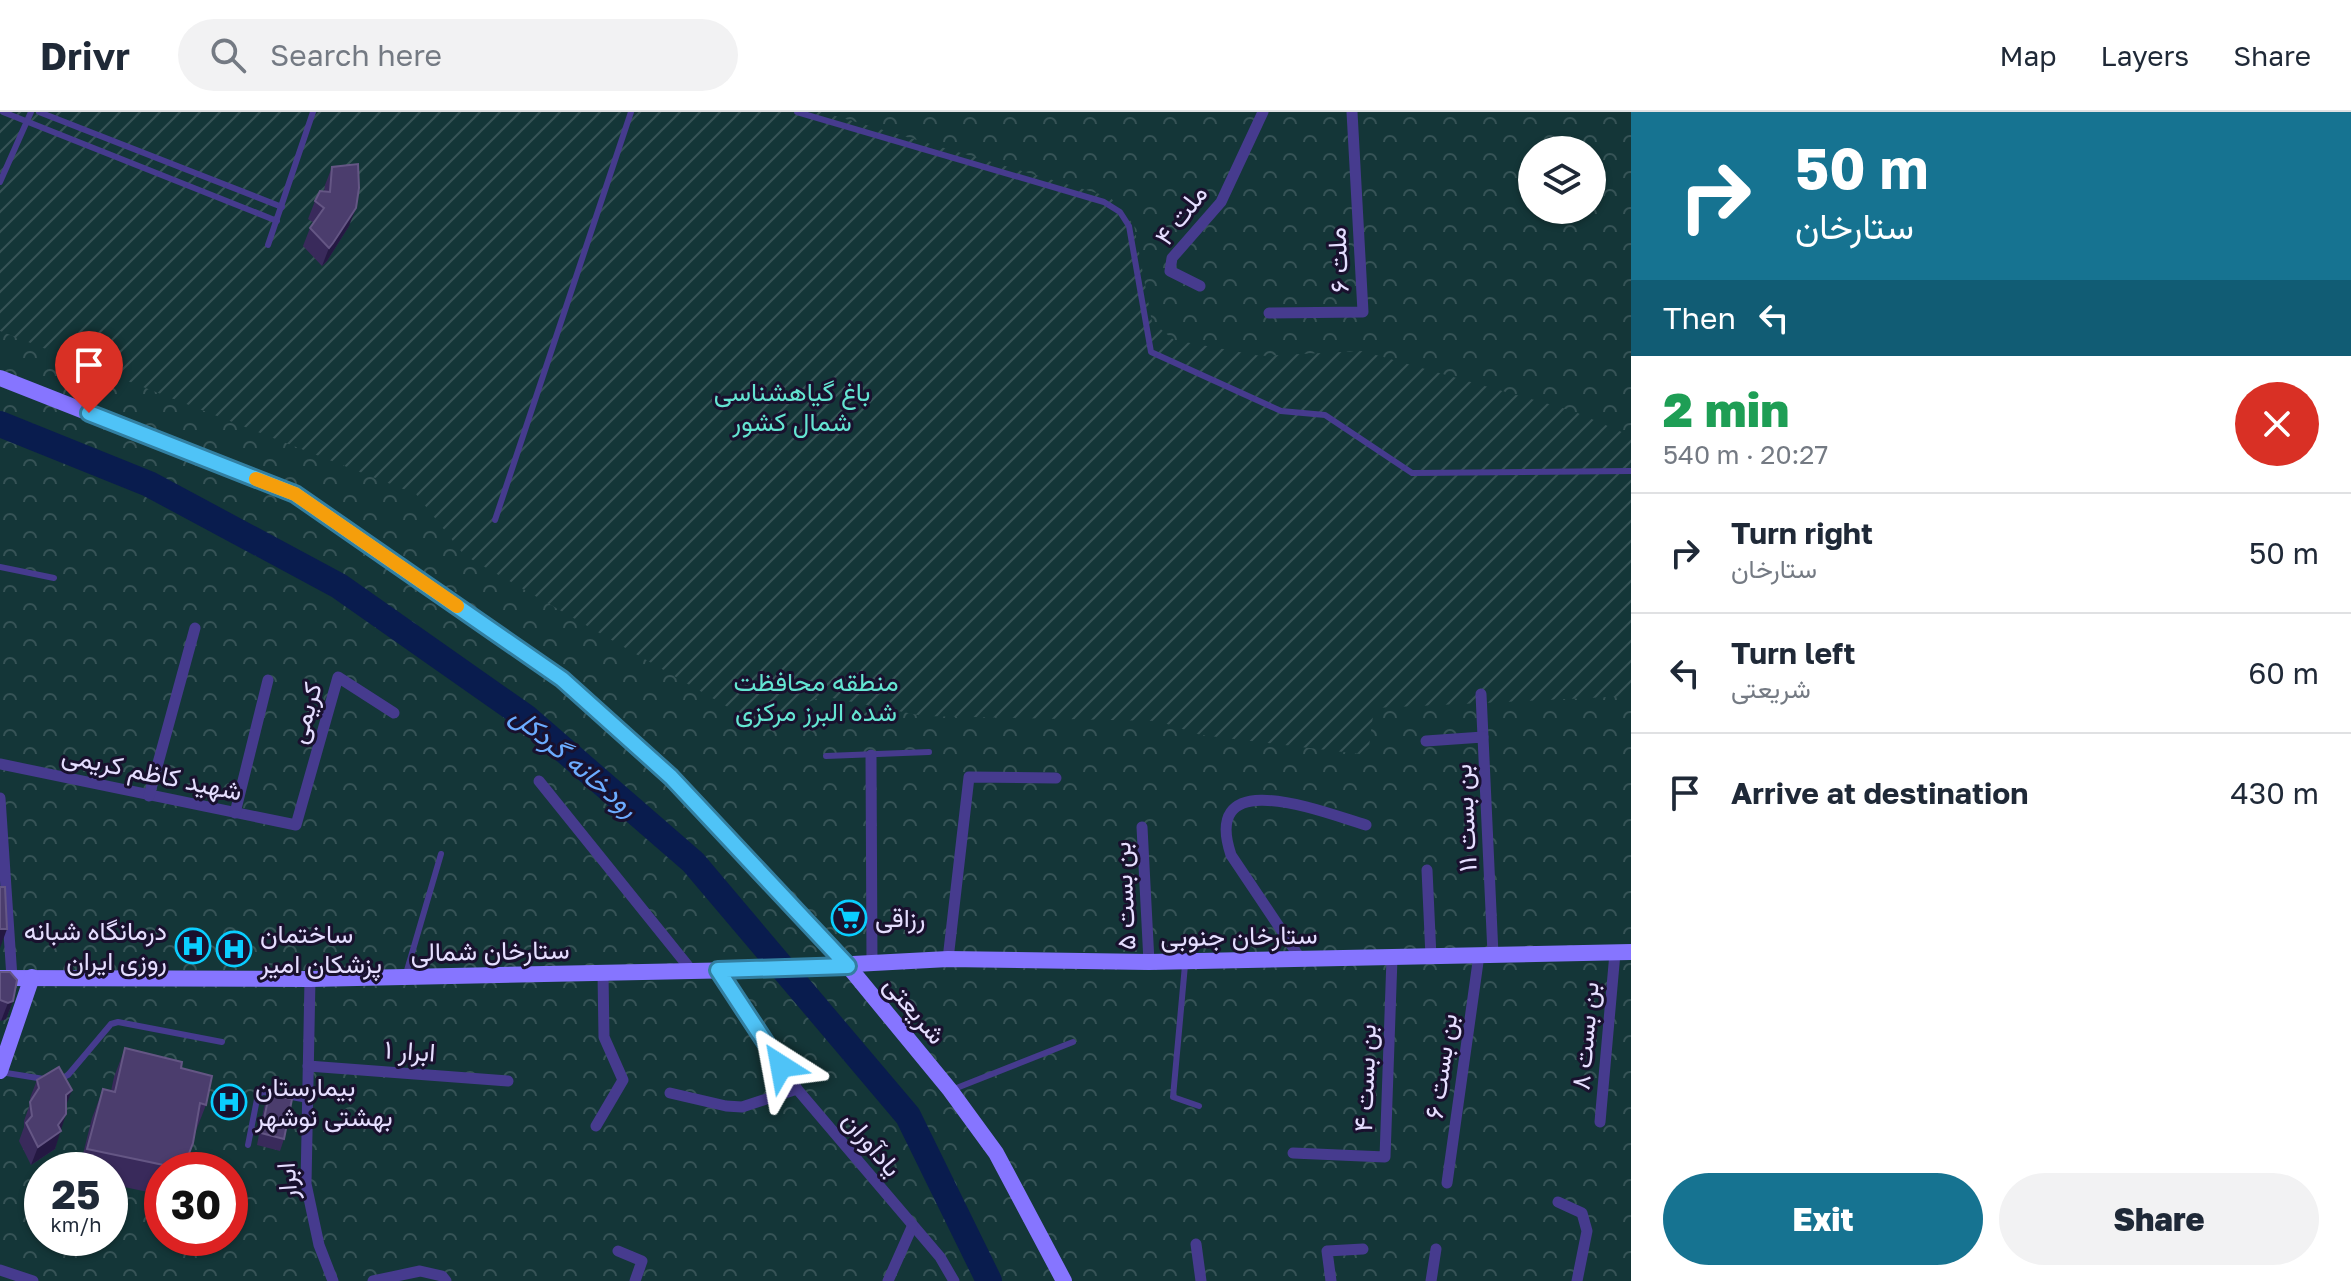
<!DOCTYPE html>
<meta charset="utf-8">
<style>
:root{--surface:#fff;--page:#f2f2f3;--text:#1f2937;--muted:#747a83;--line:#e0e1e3;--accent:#167391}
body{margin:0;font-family:"Golos Text",Vazirmatn,sans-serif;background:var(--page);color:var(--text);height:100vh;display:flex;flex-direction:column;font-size:30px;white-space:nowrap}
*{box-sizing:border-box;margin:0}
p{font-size:26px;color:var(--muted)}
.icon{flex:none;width:44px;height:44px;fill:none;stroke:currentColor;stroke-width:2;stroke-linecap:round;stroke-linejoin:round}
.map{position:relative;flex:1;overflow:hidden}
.side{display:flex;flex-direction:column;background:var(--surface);width:720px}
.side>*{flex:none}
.hud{background:#167391;color:#fff;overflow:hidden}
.buttons{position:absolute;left:1518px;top:24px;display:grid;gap:16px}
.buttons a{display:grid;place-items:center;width:88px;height:88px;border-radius:50%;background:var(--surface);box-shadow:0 2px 6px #0004;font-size:40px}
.speed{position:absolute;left:24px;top:1040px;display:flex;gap:16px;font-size:40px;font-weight:700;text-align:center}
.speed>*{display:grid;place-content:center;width:104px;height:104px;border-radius:50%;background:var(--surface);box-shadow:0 2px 6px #0004;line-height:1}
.speed small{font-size:20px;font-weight:400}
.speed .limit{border:12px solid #d22;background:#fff;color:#111}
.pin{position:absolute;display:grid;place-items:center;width:68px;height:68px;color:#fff;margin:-82px -34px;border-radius:50% 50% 50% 0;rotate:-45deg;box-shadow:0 0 8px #0007}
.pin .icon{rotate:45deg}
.me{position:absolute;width:88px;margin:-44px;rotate:326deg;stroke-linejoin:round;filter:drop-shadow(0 0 6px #0008)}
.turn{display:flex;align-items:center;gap:28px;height:168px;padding:0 32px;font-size:36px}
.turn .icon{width:104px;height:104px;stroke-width:2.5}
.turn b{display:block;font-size:56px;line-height:68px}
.then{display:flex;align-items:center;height:76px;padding:0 32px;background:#0003;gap:16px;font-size:30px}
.round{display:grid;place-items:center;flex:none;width:84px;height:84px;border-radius:42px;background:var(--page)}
.overview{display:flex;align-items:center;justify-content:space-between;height:136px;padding:0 32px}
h1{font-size:48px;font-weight:800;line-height:60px;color:#1e9e55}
.action{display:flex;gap:16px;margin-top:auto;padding:16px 32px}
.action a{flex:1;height:92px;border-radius:48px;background:var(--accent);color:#fff;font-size:32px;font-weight:800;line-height:92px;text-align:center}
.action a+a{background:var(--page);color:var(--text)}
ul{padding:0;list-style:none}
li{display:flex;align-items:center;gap:24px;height:120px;padding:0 32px;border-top:2px solid var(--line)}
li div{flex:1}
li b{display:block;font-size:30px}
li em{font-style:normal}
header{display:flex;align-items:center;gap:48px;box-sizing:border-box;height:112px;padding:0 40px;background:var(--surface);border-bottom:2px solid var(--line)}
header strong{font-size:38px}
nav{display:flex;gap:44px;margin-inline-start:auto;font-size:28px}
.search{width:560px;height:72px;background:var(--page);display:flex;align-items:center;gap:20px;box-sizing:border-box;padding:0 28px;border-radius:44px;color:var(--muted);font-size:30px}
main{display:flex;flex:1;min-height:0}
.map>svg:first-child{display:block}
</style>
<header>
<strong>Drivr</strong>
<div class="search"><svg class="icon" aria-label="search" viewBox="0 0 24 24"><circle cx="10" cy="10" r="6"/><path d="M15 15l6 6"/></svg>Search here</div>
<nav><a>Map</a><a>Layers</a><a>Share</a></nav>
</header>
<main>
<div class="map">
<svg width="1631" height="1169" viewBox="0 0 1631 1169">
<defs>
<pattern id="forest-crowns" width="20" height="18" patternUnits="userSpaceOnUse" patternTransform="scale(2)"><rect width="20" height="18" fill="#143638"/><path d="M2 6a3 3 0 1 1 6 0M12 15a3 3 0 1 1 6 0" fill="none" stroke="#365356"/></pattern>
<pattern id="garden-furrows" width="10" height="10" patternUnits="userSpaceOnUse" patternTransform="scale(2)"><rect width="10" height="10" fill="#143638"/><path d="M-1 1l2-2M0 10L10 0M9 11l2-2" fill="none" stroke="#365356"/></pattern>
</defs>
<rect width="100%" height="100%" fill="#19112e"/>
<!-- forest -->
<path fill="url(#forest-crowns)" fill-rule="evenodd" d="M0,0h1631v1169h-1631zM1532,38h60v60h-60zM42,1058h68v68h-68zM162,1058h68v68h-68z"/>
<!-- garden -->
<path fill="url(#garden-furrows)" d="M0,0h822l288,85 24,28 18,97 22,18 87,16 101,-5 211,60 58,25v260l-257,12 -6,47 -167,-20 -43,-14 -235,-5 -101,-20 -63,29 -295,-170 -48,-61 -416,-163z"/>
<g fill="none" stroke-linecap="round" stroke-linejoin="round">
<!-- river -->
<path stroke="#091c4e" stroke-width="26" d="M0,312l149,60 190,102 188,132 166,144 215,254 81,165"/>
<!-- lane -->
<g stroke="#463b8e" stroke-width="6">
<path d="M3,0l274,109"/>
<path d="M39,0l243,95"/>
<path d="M797,0l307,90 16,10 9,14 22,126 130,59 44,4 87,58 219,-2"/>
<path d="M0,70l31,-70"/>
<path d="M268,133l45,-133"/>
<path d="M495,408l136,-408"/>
<path d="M0,455l54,11"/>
<path d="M826,644l103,-4"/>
<path d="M1185,853l-12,132 26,9"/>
<path d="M405,865l36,-123"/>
<path d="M0,960l44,7"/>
<path d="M59,968l9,-5 43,-51 7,-2 104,20"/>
<path d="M954,977l119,-47"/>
<path d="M248,1033l10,-51 6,-2 44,8"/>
</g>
<!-- street -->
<g stroke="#463b8e" stroke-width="11">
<path d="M1200,174l-30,-15 2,-13 49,-56 42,-90"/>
<path d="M1269,201l94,-1 -11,-200"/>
<path d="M1481,582l2,43"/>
<path d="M1426,629l57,-4 10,217"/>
<path d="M871,643l1,208"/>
<path d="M0,652l296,61 42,-148 56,36"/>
<path d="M539,669l153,190"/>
<path d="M149,684l46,-168"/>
<path d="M0,686l12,180"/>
<path d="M235,701l33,-133"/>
<path d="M1142,715l7,135"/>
<path d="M1427,758l4,87"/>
<path d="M1300,846l-69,-103c-31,-93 94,-42 135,-30"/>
<path d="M948,847l21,-182 87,1"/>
<path d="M718,858l79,119 143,168 14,24"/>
<path d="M310,867l-4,205 13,61 14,36"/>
<path d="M308,954l200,15"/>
<path d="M670,981l56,13 16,1 55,-18"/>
<path d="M1600,1010l15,-169"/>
<path d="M596,1014l27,-46 -19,-43 -1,-64"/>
<path d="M1293,1041l92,4 7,-199"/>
<path d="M1447,1071l32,-228"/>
<path d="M1558,1090l24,11 5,18 -10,50"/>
<path d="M1196,1132l5,37"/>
<path d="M618,1139l24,10 -7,20"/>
<path d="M0,1158l33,11"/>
<path d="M373,1169l47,-10 22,5 4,5"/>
<path d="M888,1169l24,-54"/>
<path d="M1331,1169l-4,-30 36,-2"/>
<path d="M1431,1169l5,-32"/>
</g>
<!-- secondary -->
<g stroke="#8675ff" stroke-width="16">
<path d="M0,266l295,116 267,185 109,98 177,189 102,124 46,63 68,128"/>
<path d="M0,866l310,1 431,-9 207,-11 201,3 482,-10"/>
<path d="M0,959l32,-94"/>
</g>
</g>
<!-- wall -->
<g fill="#392a5b">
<path d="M332,55l17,59 -22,35 -5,5 -19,-20 7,-18 4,-5 -6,-4 7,-18 9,-9 1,-7z"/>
<path d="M0,860l13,29 -7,18 -5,2 -1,-1z"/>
<path d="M125,936l56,20 25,37 -11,28 -2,10 -10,27h-21v25l-52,-11v-14h-31l13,-52 11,-29 8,2 3,-14z"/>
<path d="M37,968l29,26 -11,43 -24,16 -12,-24 5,-14v-6l7,-20 -1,-3z"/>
<path d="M269,983l15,44 -4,12 -23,-6 7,-38z"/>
</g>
<!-- shaded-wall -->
<g fill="#241842">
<path d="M356,96l-7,18 -22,35 -5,5 7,-18z"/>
<path d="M0,817h7l-7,19z"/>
<path d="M13,889l-7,18 -5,2 7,-18z"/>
<path d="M72,978l-7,18 1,-13z"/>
<path d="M66,1002l-11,35 -24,16 7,-18z"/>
</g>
<!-- building -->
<g fill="#4b3d6d" stroke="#645684" stroke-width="2">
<path d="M358,52l1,24 -3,20 -23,35 -4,5 -19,-20 14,-20 -9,-7 5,-10 10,1 2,-25z"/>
<path d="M0,775h5l2,42h-7z"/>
<path d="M0,860h10l7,8 -4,21 -5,2 -8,-3z"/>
<path d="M125,936l57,14 -1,6 31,8 -6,29 -6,-2 -7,40 -10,26 -96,-20 16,-60 12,3z"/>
<path d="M59,955l13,23 -6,5v19l-8,11 3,6 -23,16 -12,-24 6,-7 -2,-14 9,-14 -2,-8z"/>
<path d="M269,983l23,4 -8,40 -23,-6z"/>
</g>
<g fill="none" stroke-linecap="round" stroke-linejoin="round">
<!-- route casing -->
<g stroke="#337fa1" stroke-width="20">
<path id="route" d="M89,301l206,81 267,185 109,98 177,189 -130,4 63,96"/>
</g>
<!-- route -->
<use href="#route" stroke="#4fc3f7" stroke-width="14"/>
<!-- slow -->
<path stroke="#f59e0b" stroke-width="14" d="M256,367l39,15 162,112"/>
</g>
<!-- icons -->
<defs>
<g id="supermarket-ring" transform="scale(1.8)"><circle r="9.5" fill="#19112e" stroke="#0aceff" stroke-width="1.5"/><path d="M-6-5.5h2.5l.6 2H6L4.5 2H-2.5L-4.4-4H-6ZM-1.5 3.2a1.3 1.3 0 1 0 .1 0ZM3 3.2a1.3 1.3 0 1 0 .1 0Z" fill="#0aceff"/></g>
<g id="hospital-ring" transform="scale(1.8)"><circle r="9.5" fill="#19112e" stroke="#0aceff" stroke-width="1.5"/><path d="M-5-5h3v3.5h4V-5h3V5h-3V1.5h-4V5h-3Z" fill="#0aceff"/></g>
</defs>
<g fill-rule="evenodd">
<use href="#supermarket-ring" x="849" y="806"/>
<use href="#hospital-ring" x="193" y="834"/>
<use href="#hospital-ring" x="234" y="837"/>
<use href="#hospital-ring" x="229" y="990"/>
</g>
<g text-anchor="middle" stroke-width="6" stroke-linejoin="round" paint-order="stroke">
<!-- street labels -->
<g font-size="26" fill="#e5deff" stroke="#19112e">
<text transform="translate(1181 103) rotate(-53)" y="9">ملت ۴</text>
<text transform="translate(1338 148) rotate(-93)" y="9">ملت ۶</text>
<text transform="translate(305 601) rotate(-74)" y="9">کریمی</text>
<text transform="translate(152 661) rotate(12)" y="9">شهید کاظم کریمی</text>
<text transform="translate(1465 706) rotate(-93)" y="9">بن بست ۱۱</text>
<text transform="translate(1124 784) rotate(-93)" y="9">بن بست ۵</text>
<text transform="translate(1239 824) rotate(-1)" y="9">ستارخان جنوبی</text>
<text transform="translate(490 839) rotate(-1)" y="9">ستارخان شمالی</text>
<text transform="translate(915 898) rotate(50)" y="9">شریعتی</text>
<text transform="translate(1585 924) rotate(-85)" y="9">بن بست ۸</text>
<text transform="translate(410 939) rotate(4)" y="9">ابرار ۱</text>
<text transform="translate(1441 954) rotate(-82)" y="9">بن بست ۶</text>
<text transform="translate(1365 966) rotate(-88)" y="9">بن بست ۴</text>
<text transform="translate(872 1032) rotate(50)" y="9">یادآوران</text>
<text transform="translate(287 1069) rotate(-94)" y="9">ابرار</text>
</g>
<!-- park labels -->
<g font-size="26" fill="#64e5d2" stroke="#19112e">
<text x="792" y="289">باغ گیاهشناسی<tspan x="792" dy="30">شمال کشور</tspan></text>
<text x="816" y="579">منطقه محافظت<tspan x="816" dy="30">شده البرز مرکزی</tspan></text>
</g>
<!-- poi labels -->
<g font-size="26" fill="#e5deff" stroke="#19112e" text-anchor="start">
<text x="875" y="815">رزاقی</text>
<text x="167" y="828" text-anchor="end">درمانگاه شبانه<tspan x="167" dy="30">روزی ایران</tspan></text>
<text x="260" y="831">ساختمان<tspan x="260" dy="30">پزشکان امیر</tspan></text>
<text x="255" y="984">بیمارستان<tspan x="255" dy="30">بهشتی نوشهر</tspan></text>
</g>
<!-- water labels -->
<g font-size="28" font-style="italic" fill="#6cacff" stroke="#19112e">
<text transform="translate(575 649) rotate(40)" y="10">رودخانه گردکل</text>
</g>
</g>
</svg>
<div class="buttons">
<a><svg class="icon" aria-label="layers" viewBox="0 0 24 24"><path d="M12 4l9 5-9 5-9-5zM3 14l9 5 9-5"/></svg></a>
</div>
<div class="speed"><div>25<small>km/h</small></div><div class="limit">30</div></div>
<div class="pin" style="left:89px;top:301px;background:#d93025"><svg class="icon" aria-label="arrive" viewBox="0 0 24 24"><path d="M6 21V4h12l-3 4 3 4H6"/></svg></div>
<svg class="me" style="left:781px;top:954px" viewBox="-20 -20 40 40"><path d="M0-17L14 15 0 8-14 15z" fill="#4fc3f7" stroke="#fff" stroke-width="4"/></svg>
</div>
<section class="side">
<div class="hud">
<div class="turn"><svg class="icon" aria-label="right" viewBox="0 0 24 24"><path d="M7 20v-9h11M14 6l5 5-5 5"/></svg><div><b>50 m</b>ستارخان</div></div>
<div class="then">Then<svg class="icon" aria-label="left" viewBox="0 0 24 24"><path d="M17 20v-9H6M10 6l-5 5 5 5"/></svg></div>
</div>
<div class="overview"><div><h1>2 min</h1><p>540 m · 20:27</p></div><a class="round" style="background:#d93025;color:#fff"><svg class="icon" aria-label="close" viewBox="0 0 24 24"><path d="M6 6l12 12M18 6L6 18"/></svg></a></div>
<ul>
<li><svg class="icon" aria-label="right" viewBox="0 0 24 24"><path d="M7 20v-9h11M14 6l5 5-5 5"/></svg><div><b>Turn right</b><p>ستارخان</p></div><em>50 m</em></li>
<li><svg class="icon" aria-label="left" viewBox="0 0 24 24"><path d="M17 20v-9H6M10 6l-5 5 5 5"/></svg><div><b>Turn left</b><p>شریعتی</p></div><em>60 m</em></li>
<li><svg class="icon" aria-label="arrive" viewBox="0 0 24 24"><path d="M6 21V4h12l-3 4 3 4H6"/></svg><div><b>Arrive at destination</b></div><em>430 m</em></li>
</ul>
<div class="action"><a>Exit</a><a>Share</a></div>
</section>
</main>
